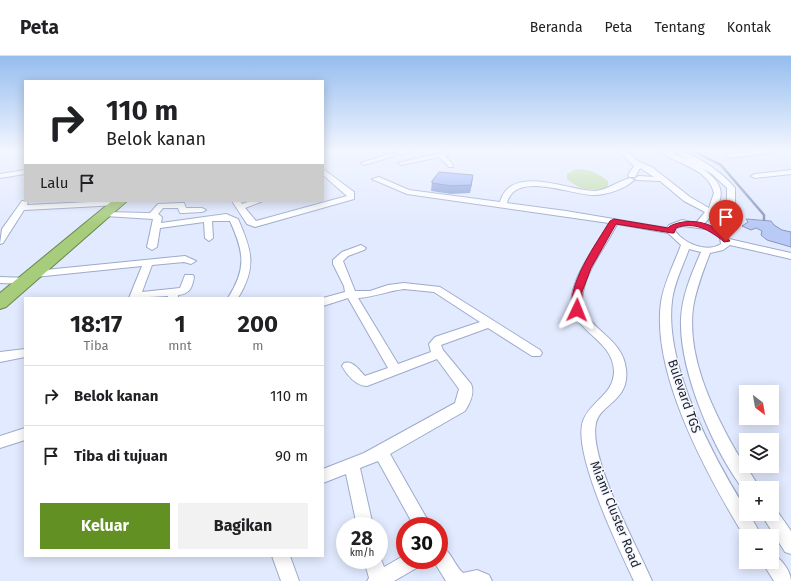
<!DOCTYPE html>
<html lang="id">
<meta charset="utf-8">
<style>
:root{--surface:#fff;--page:#f2f2f2;--text:#202124;--muted:#757577;--line:#e0e0e0;--accent:#639023}
body{margin:0;font-family:"Fira Sans",sans-serif;background:var(--page);color:var(--text);height:100vh;display:flex;flex-direction:column;font-size:15px;white-space:nowrap}
*{box-sizing:border-box;margin:0}
p{font-size:13px;color:var(--muted)}
.icon{flex:none;width:22px;height:22px;fill:none;stroke:currentColor;stroke-width:2;stroke-linecap:round;stroke-linejoin:round}
.map{position:relative;flex:1;overflow:hidden}
.panel{position:absolute;left:24px;top:241px;width:300px;height:260px;display:flex;flex-direction:column;background:var(--surface);border-radius:0px;box-shadow:0 2px 10px #0003}
.panel>*{flex:none}
.hud{position:absolute;left:24px;top:24px;width:300px;height:122px;border-radius:0px;box-shadow:0 2px 10px #0003;background:#fff;color:var(--text);overflow:hidden}
.needle{width:26px;rotate:149deg}
.tools{position:absolute;left:739px;top:329px;display:grid;gap:8px}
.tools a{display:grid;place-items:center;width:40px;height:40px;border-radius:0px;background:var(--surface);box-shadow:0 2px 10px #0003;font-size:20px}
.speed{position:absolute;left:336px;top:461px;display:flex;gap:8px;font-size:20px;font-weight:700;text-align:center}
.speed>*{display:grid;place-content:center;width:52px;height:52px;border-radius:50%;background:var(--surface);box-shadow:0 2px 10px #0003;line-height:1}
.speed small{font-size:10px;font-weight:400}
.speed .limit{border:6px solid #d22;background:#fff;color:#111}
.pin{position:absolute;display:grid;place-items:center;width:34px;height:34px;color:#fff;margin:-41px -17px;border-radius:50% 50% 50% 0;rotate:-45deg;box-shadow:0 0 4px #0007}
.pin .icon{rotate:45deg}
.me{position:absolute;width:44px;margin:-22px;rotate:2deg;stroke-linejoin:round;filter:drop-shadow(0 0 3px #0008)}
.turn{display:flex;align-items:center;gap:14px;height:84px;padding:0 16px;font-size:18px}
.turn .icon{width:52px;height:52px;stroke-width:2.5}
.turn b{display:block;font-size:28px;line-height:34px}
.then{display:flex;align-items:center;height:38px;padding:0 16px;background:#0003;gap:8px;font-size:15px}
.eta{display:flex;justify-content:space-evenly;align-items:center;height:68px;text-align:center}
.eta b{font-size:24px;font-weight:700;line-height:28px}
.action{display:flex;gap:8px;margin-top:auto;padding:8px 16px}
.action a{flex:1;height:46px;border-radius:0px;background:var(--accent);color:#fff;font-size:16px;font-weight:700;line-height:46px;text-align:center}
.action a+a{background:var(--page);color:var(--text)}
ul{padding:0;list-style:none}
li{display:flex;align-items:center;gap:12px;height:60px;padding:0 16px;border-top:1px solid var(--line)}
li div{flex:1}
li b{display:block;font-size:15px}
li em{font-style:normal}
header{display:flex;align-items:center;gap:24px;box-sizing:border-box;height:56px;padding:0 20px;background:var(--surface);border-bottom:1px solid var(--line)}
header strong{font-size:19px}
nav{display:flex;gap:22px;margin-inline-start:auto;font-size:14px}
.map>svg:first-child{display:block}
</style>
<header>
<strong>Peta</strong>
<nav><a>Beranda</a><a>Peta</a><a>Tentang</a><a>Kontak</a></nav>
</header>
<div class="map">
<svg width="791" height="525" viewBox="0 0 791 525">
<rect width="100%" height="100%" fill="#e2eaff"/>
<!-- green -->
<path fill="#bbdb9c" d="M576,113c13,0 22,4 32,12v6c-15,5 -29,3 -41,-8v-5z"/>
<!-- water -->
<path fill="#b9caf7" stroke="#8a97ba" d="M746,163l25,2 3,4 8,5 9,2v15l-24,-7 -6,-5 1,-4 -6,-3 -5,2 -9,-4 6,-4z"/>
<g fill="none" stroke-linecap="round" stroke-linejoin="round">
<!-- stream -->
<path stroke="#8a97ba" stroke-width="2.5" d="M693,95l28,14 43,50v5"/>
<!-- minor casing -->
<g stroke="#9daacb" stroke-width="2">
<g id="minor">
<path d="M394,95h21l-15,4z"/>
<path d="M619,95h7l13,11 13,5 38,30 19,11 5,-15c-7,-27 -37,-27 -54,-42h9l19,9 -14,-9c19,0 49,22 61,37v19l-13,25 5,3 2,4 62,14v6l-61,-14 -7,5 -13,3c-7,18 -14,36 -17,55 -6,48 18,98 40,138 8,15 19,27 26,42h-13v5c-32,-40 -67,-122 -65,-174 1,-24 11,-46 20,-67l-12,-3c-6,17 -15,34 -17,52 -8,63 41,156 74,208v5h3l13,22h-16v3c-37,-60 -95,-164 -85,-237 3,-19 13,-38 20,-57l-13,-12 -51,-9c-11,22 -29,43 -34,68 -7,37 39,40 43,77 4,32 -26,35 -30,54 -8,35 41,123 56,158h-18c-15,-32 -62,-129 -51,-160 7,-20 31,-26 31,-50 -1,-36 -52,-40 -41,-81 7,-25 24,-45 36,-67l-202,-29 -35,-15 7,-2 30,13 91,12c11,-39 69,-11 95,-11 13,-1 23,-10 35,-13l4,2c-9,9 -28,15 -40,15 -23,0 -79,-25 -87,8l59,8 101,17 2,-3 13,-5 14,3 9,-11 -21,-11 -24,-20 -24,-1 -1,-2 4,-2 15,1 -14,-9 -5,9h-6l-1,-2 6,-9zM700,111l12,7 15,14v19l-11,21 -12,-4c21,-24 25,-38 -4,-57zM683,170l23,3 14,9 1,6c-15,9 -36,0 -46,-13l1,-3z"/>
<path d="M753,95h19l-3,2 -40,5 -3,-2 3,-2z"/>
<path d="M782,95h9v5z"/>
<path d="M446,96l3,2 -4,2 8,9v2h-4l-10,-10 -38,8 -3,-2z"/>
<path d="M392,97l3,2 -1,1 -30,9 -3,-2z"/>
<path d="M323,113l31,23v7l-99,28 -8,-3 -15,-23h8l2,3 9,-3h12l-18,7 11,13 91,-25 -24,-21z"/>
<path d="M25,114v4l-25,4v-4z"/>
<path d="M791,114v4l-36,4 -4,-2 4,-2z"/>
<path d="M22,145h6l-1,4 83,-4h10l2,2 -4,2 -94,5 -21,33 -3,1 2,-15z"/>
<path d="M181,147h3l2,5h16l4,2 -4,2 -19,1h-3l-2,-5h-15l-5,6 4,3 -1,6 65,-9 12,5c14,32 19,48 0,79h-10c19,-30 16,-46 2,-77h-18l1,17 -4,3 -4,-3 -1,-16 -44,6 -3,19 -5,3 -5,-3 6,-28 -48,-3 -4,-2 4,-2 45,1 8,-9z"/>
<path d="M361,189l5,3 -2,2 -16,6 -5,5 12,30h15l18,-6 16,-2 36,4 100,63 2,3 -2,3h-8l-44,-28 -47,17 2,5 28,34c4,9 -1,19 -6,27l-75,43 41,72h-17l-36,-65 -18,7 13,58h-16l-11,-52 -23,9v-14l41,-16 91,-50 4,-14 -22,-30 -70,27c-11,0 -20,-11 -25,-20l2,-3c9,-3 15,7 21,13l23,-8 -40,-70 -25,8v-8l22,-6 -1,-6 -11,-22v-4l9,-8zM404,233l30,3 46,30 -45,15 -6,7 2,8 -33,12 -40,-66c16,-1 30,-7 46,-9z"/>
<path d="M185,200l11,5 -5,3 -7,-2 -32,3 -10,27 38,-4 5,-13h8l1,2c-2,11 -4,17 -16,18v3h-10v-2l-39,2 13,-32 -107,11 -5,-3 5,-3z"/>
<path d="M0,221l27,1 5,3 -5,3 -27,-1z"/>
<path d="M25,293v8l-25,5v-10z"/>
<path d="M25,372v12l-25,8v-12z"/>
<path d="M772,451l3,1 16,23v23l-6,-2 -24,-38h11z"/>
<path d="M439,489c12,5 15,20 24,28l14,-3 12,5 3,6h-46l-13,-21h6z"/>
<path d="M379,498l5,13 21,-12v5h18l-3,6 -26,15h-27l2,-3 -5,-18h15z"/>
<path d="M772,498c9,4 19,17 19,27h-17l-12,-19h10z"/>
<path d="M272,500h18l9,25h-18z"/>
</g>
</g>
<!-- trunk casing -->
<g stroke="#68874b" stroke-width="2">
<path id="trunk" d="M112,145h15l-121,106 -6,2v-16z"/>
</g>
<!-- minor -->
<use href="#minor" fill="#fff" fill-rule="evenodd"/>
<!-- trunk -->
<use href="#trunk" fill="#a7cc7c" fill-rule="evenodd"/>
</g>
<!-- wall -->
<path fill="#7e95d4" d="M473,119l-1,8 -2,10 -19,1 -20,-3 1,-10z"/>
<!-- shaded-wall -->
<path fill="#6679ac" d="M473,119l-1,8 -2,10 1,-8z"/>
<!-- building -->
<path fill="#92adf6" stroke="#6679ac" d="M439,116l34,3 -2,10 -19,1 -20,-3v-2z"/>
<!-- sky -->
<linearGradient id="sky" x2="0" y2="1"><stop stop-color="#95bdee"/><stop offset="0.56" stop-color="#f2f6ff"/><stop offset="1" stop-color="#f2f6ff" stop-opacity="0"/></linearGradient>
<rect width="791" height="169" fill="url(#sky)"/>
<!-- route -->
<path fill="#e11d48" stroke="#92132f" d="M614,163l54,9 2,-2c21,-10 46,-3 60,15l-6,1c-13,-12 -31,-21 -48,-14l-2,5h-2l-56,-9 -25,44 -9,24v18l-2,3h-6c-11,-24 24,-72 36,-92z"/>
<g text-anchor="middle" stroke-width="3" stroke-linejoin="round" paint-order="stroke">
<!-- street labels -->
<g font-size="13" fill="#1b202c" stroke="#f5f7fe">
<text transform="translate(685 340) rotate(71)" y="5">Bulevard TGS</text>
<text transform="translate(616 458) rotate(68)" y="5">Miami Cluster Road</text>
</g>
</g>
</svg>
<div class="tools">
<a><svg class="needle" viewBox="-14 -14 28 28"><path d="M0-13l5 13h-10z" fill="#e53935"/><path d="M0 13l5-13h-10z" fill="#757577"/></svg></a>
<a><svg class="icon" aria-label="layers" viewBox="0 0 24 24"><path d="M12 4l9 5-9 5-9-5zM3 14l9 5 9-5"/></svg></a>
<a>+</a>
<a>−</a>
</div>
<div class="speed"><div>28<small>km/h</small></div><div class="limit">30</div></div>
<div class="pin" style="left:726px;top:185px;background:#d93025"><svg class="icon" aria-label="arrive" viewBox="0 0 24 24"><path d="M6 21V4h12l-3 4 3 4H6"/></svg></div>
<svg class="me" style="left:577px;top:254px" viewBox="-20 -20 40 40"><path d="M0-17L14 15 0 8-14 15z" fill="#e11d48" stroke="#fff" stroke-width="4"/></svg>
<div class="hud">
<div class="turn"><svg class="icon" aria-label="right" viewBox="0 0 24 24"><path d="M7 20v-9h11M14 6l5 5-5 5"/></svg><div><b>110 m</b>Belok kanan</div></div>
<div class="then">Lalu<svg class="icon" aria-label="arrive" viewBox="0 0 24 24"><path d="M6 21V4h12l-3 4 3 4H6"/></svg></div>
</div>
<section class="panel">
<div class="eta">
<div><b>18:17</b><p>Tiba</p></div>
<div><b>1</b><p>mnt</p></div>
<div><b>200</b><p>m</p></div>
</div>
<ul>
<li><svg class="icon" aria-label="right" viewBox="0 0 24 24"><path d="M7 20v-9h11M14 6l5 5-5 5"/></svg><div><b>Belok kanan</b></div><em>110 m</em></li>
<li><svg class="icon" aria-label="arrive" viewBox="0 0 24 24"><path d="M6 21V4h12l-3 4 3 4H6"/></svg><div><b>Tiba di tujuan</b></div><em>90 m</em></li>
</ul>
<div class="action"><a>Keluar</a><a>Bagikan</a></div>
</section>
</div>
